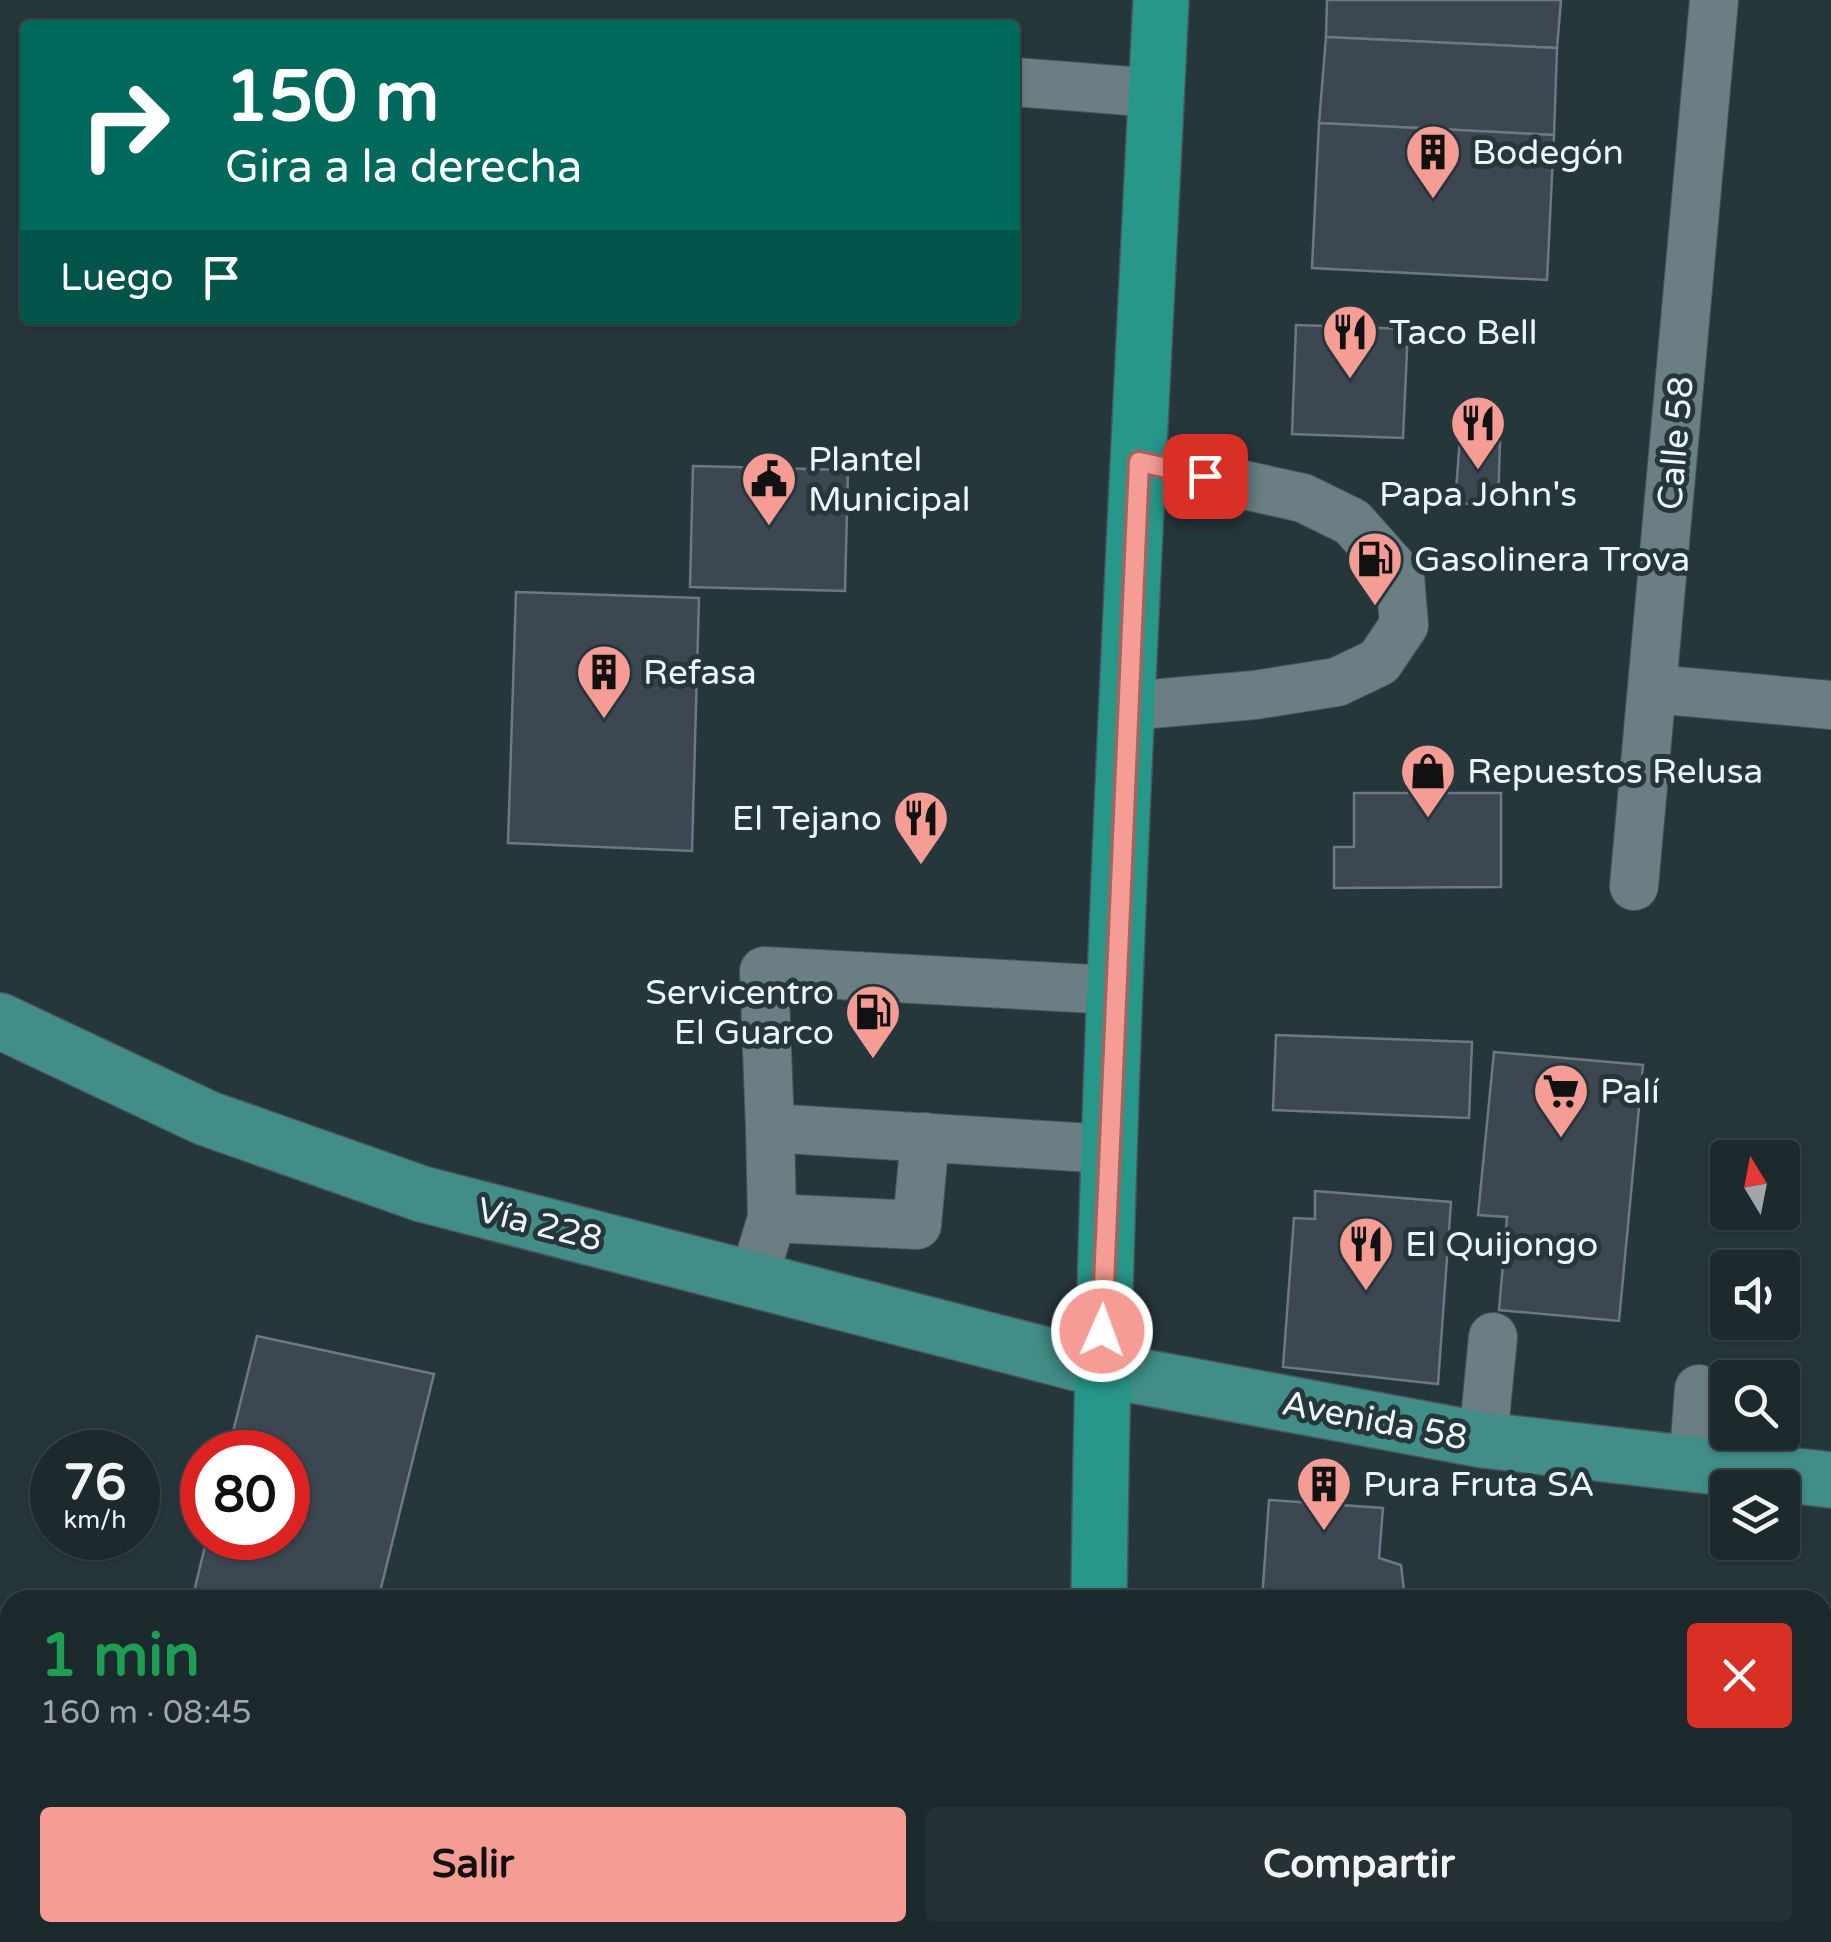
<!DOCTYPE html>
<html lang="es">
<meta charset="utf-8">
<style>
:root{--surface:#1c292d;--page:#253135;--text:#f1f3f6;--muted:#a0a6aa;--line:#3a4549;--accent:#f59c94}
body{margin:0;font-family:"Varela Round",sans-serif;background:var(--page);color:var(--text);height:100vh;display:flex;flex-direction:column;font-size:38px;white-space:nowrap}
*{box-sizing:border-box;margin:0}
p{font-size:32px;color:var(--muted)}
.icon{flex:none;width:55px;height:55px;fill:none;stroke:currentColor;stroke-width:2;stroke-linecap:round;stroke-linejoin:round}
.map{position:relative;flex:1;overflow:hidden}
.details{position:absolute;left:0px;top:1590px;width:1832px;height:352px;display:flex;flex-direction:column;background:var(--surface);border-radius:30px 30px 0 0;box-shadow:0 2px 8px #0004,0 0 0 2px var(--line)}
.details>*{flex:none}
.top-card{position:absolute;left:20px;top:20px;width:1000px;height:305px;border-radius:10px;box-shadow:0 2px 8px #0004,0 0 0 2px var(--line);background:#00695c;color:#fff;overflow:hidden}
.needle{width:65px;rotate:350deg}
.tools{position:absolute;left:1710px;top:1140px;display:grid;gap:20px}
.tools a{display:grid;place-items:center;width:90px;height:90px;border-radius:10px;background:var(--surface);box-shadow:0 2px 8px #0004,0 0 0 2px var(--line);font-size:50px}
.speed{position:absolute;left:30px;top:1430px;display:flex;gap:20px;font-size:50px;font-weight:700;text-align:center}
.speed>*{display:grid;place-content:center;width:130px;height:130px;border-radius:50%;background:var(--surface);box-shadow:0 2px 8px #0004,0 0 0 2px var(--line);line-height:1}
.speed small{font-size:25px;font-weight:400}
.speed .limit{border:15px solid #d22;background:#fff;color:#111}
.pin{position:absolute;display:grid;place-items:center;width:85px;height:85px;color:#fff;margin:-42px;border-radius:20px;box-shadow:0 5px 15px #0006}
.me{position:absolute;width:110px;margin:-55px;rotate:2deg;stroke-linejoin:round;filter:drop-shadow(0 0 8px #0008)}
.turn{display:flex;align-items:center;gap:35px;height:210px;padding:0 40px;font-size:45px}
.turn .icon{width:130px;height:130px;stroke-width:2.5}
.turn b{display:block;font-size:70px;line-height:85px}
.then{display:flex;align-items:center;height:95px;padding:0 40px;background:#0003;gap:20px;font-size:38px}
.round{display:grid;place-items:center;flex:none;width:105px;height:105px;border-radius:10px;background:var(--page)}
.summary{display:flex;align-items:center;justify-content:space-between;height:170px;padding:0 40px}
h1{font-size:60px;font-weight:700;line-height:75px;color:#1e9e55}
.button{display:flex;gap:20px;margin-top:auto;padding:20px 40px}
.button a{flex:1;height:115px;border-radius:10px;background:var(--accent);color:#111;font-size:40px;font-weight:700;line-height:115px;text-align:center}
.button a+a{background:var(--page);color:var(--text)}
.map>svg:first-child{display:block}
</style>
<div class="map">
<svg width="1831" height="1942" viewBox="0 0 1831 1942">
<rect width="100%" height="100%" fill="#26373c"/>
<!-- building -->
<g fill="#3c4752" stroke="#6d7885" stroke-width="2.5">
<path d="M1327,0h234l-4,48 -231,-11z"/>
<path d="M1326,37l231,11 -3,87 -235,-12z"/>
<path d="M1319,123l235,12 -7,145 -235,-12z"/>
<path d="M1296,325l112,4 -5,109 -111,-4z"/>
<path d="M1460,438l40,3 -2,65 -43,-3z"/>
<path d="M693,466l155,4 -3,121 -155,-4z"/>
<path d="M516,592l183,6 -7,253 -184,-8z"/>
<path d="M1354,793h147v94l-167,1v-41h20z"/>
<path d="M1276,1035l196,7 -3,76 -196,-8z"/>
<path d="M1494,1052l149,13 -24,256 -120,-11 8,-93 -29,-2z"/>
<path d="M1315,1191l136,11 -13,182 -155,-17 11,-149 21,1z"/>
<path d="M257,1336l177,38 -56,226h-186l15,-62h81v-86h-60z"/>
<path d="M1269,1500l114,8 -4,50 22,7 4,35h-143z"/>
<path d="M1368,1932h79v10h-80z"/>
</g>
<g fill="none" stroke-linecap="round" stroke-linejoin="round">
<!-- minor casing -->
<g stroke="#48565b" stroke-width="50">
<g id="minor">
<path d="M1015,82l141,11"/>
<path d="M1653,689l178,16"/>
<path d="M1127,706l128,-11 82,-13 42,-20 25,-37 -4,-49 -48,-54 -49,-24 -164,-36"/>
<path d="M1634,886l80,-886"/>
<path d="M1108,1149l-338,-21 -6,-157 349,19"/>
<path d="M772,1218l145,7 8,-88"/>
<path d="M753,1280l19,-62 -2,-90"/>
<path d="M1483,1440l10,-103"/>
<path d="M1693,1467l6,-78"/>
</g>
</g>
<!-- major casing -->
<g stroke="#48565b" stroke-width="58">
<path id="major" d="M0,1021l206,97 216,76 678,175 383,71 348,40"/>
</g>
<!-- highway casing -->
<g stroke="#48565b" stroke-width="58">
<g id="highway">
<path d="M1099,1600c6,-534 36,-1067 62,-1600"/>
<path d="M1095,1942v-10"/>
</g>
</g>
<!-- minor -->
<use href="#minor" stroke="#6b7e83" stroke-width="48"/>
<!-- major -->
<use href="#major" stroke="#428d87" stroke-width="55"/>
<!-- highway -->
<use href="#highway" stroke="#27978a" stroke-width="55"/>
</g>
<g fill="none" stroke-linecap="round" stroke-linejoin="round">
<!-- route casing -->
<g stroke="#9f6560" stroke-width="25">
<path id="route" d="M1102,1331l37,-869 66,14"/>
</g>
<!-- route -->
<use href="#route" stroke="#f59c94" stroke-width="18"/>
</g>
<!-- icons -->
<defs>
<g id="building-pin" transform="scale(2.875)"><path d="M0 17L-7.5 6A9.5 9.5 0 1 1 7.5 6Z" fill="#f59c94" stroke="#26373c"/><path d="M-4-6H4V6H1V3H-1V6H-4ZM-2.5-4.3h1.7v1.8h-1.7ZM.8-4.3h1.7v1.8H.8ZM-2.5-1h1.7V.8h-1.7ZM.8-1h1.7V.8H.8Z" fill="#111"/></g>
<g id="restaurant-pin" transform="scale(2.875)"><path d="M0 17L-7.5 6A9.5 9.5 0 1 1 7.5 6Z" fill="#f59c94" stroke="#26373c"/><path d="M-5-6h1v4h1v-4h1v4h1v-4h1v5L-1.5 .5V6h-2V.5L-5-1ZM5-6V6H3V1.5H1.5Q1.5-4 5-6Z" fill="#111"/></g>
<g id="civic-pin" transform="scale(2.875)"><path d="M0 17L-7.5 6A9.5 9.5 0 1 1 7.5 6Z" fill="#f59c94" stroke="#26373c"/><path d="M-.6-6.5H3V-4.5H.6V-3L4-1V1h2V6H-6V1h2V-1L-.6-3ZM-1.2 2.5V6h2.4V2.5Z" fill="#111"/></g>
<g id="fuel-pin" transform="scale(2.875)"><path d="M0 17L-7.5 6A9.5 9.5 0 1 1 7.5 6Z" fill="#f59c94" stroke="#26373c"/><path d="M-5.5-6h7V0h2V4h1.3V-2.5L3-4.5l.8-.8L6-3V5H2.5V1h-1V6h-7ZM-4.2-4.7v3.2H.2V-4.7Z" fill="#111"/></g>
<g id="shop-pin" transform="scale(2.875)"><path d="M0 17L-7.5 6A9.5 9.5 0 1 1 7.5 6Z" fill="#f59c94" stroke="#26373c"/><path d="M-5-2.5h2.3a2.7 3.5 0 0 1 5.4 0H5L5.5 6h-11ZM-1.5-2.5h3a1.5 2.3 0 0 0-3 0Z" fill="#111"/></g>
<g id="supermarket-pin" transform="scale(2.875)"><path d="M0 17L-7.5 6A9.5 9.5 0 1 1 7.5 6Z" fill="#f59c94" stroke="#26373c"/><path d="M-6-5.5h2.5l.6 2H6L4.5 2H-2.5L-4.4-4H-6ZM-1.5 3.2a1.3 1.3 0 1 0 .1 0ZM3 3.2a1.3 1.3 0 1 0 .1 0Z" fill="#111"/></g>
</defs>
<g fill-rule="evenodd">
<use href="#building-pin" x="1433" y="152"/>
<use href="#restaurant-pin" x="1350" y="332"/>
<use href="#restaurant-pin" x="1478" y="423"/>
<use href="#civic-pin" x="769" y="479"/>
<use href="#fuel-pin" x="1375" y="559"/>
<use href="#building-pin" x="604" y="672"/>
<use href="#shop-pin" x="1428" y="771"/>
<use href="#restaurant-pin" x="921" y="818"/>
<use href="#fuel-pin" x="873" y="1012"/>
<use href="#supermarket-pin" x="1561" y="1091"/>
<use href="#restaurant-pin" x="1366" y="1244"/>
<use href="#building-pin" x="1324" y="1484"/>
</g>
<g text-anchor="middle" stroke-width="10" stroke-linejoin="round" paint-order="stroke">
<!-- poi labels -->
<g font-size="35" fill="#ecf6f9" stroke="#26373c" text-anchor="start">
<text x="1472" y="164">Bodegón</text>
<text x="1389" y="344">Taco Bell</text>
<text x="808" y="471">Plantel<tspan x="808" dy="40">Municipal</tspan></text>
<text x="1478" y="506" text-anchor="middle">Papa John's</text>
<text x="1414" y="571">Gasolinera Trova</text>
<text x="643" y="684">Refasa</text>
<text x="1467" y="783">Repuestos Relusa</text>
<text x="882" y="830" text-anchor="end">El Tejano</text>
<text x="834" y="1004" text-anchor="end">Servicentro<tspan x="834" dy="40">El Guarco</tspan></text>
<text x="1600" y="1103">Palí</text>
<text x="1405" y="1256">El Quijongo</text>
<text x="1363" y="1496">Pura Fruta SA</text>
</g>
<!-- street labels -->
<g font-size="35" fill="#ecf6f9" stroke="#26373c">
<text transform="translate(1675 443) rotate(-85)" y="12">Calle 58</text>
<text transform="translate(540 1224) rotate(14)" y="12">Vía 228</text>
<text transform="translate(1375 1420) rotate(11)" y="12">Avenida 58</text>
</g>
</g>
</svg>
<div class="tools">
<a><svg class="needle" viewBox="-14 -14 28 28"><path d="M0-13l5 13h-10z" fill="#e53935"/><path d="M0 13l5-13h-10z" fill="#a0a6aa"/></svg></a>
<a><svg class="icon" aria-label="sound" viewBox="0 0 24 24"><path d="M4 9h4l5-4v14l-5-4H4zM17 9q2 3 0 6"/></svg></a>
<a><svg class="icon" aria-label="search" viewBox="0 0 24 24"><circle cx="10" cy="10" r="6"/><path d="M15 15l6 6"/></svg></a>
<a><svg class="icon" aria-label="layers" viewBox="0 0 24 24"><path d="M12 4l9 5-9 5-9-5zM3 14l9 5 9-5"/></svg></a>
</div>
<div class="speed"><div>76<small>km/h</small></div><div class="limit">80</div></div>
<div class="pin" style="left:1205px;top:476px;background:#d93025"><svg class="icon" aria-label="arrive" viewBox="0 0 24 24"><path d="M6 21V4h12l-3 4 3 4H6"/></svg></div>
<svg class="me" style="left:1102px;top:1331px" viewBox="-20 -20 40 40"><circle r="17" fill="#f59c94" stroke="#fff" stroke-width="3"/><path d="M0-11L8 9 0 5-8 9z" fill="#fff"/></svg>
<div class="top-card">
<div class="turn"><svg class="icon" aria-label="right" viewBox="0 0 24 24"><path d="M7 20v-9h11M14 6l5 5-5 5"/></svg><div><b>150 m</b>Gira a la derecha</div></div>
<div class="then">Luego<svg class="icon" aria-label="arrive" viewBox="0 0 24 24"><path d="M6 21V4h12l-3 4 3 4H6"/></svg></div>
</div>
<section class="details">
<div class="summary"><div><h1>1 min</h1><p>160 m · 08:45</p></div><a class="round" style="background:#d93025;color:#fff"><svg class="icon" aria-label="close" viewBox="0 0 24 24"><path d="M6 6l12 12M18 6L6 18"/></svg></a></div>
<div class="button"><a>Salir</a><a>Compartir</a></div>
</section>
</div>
